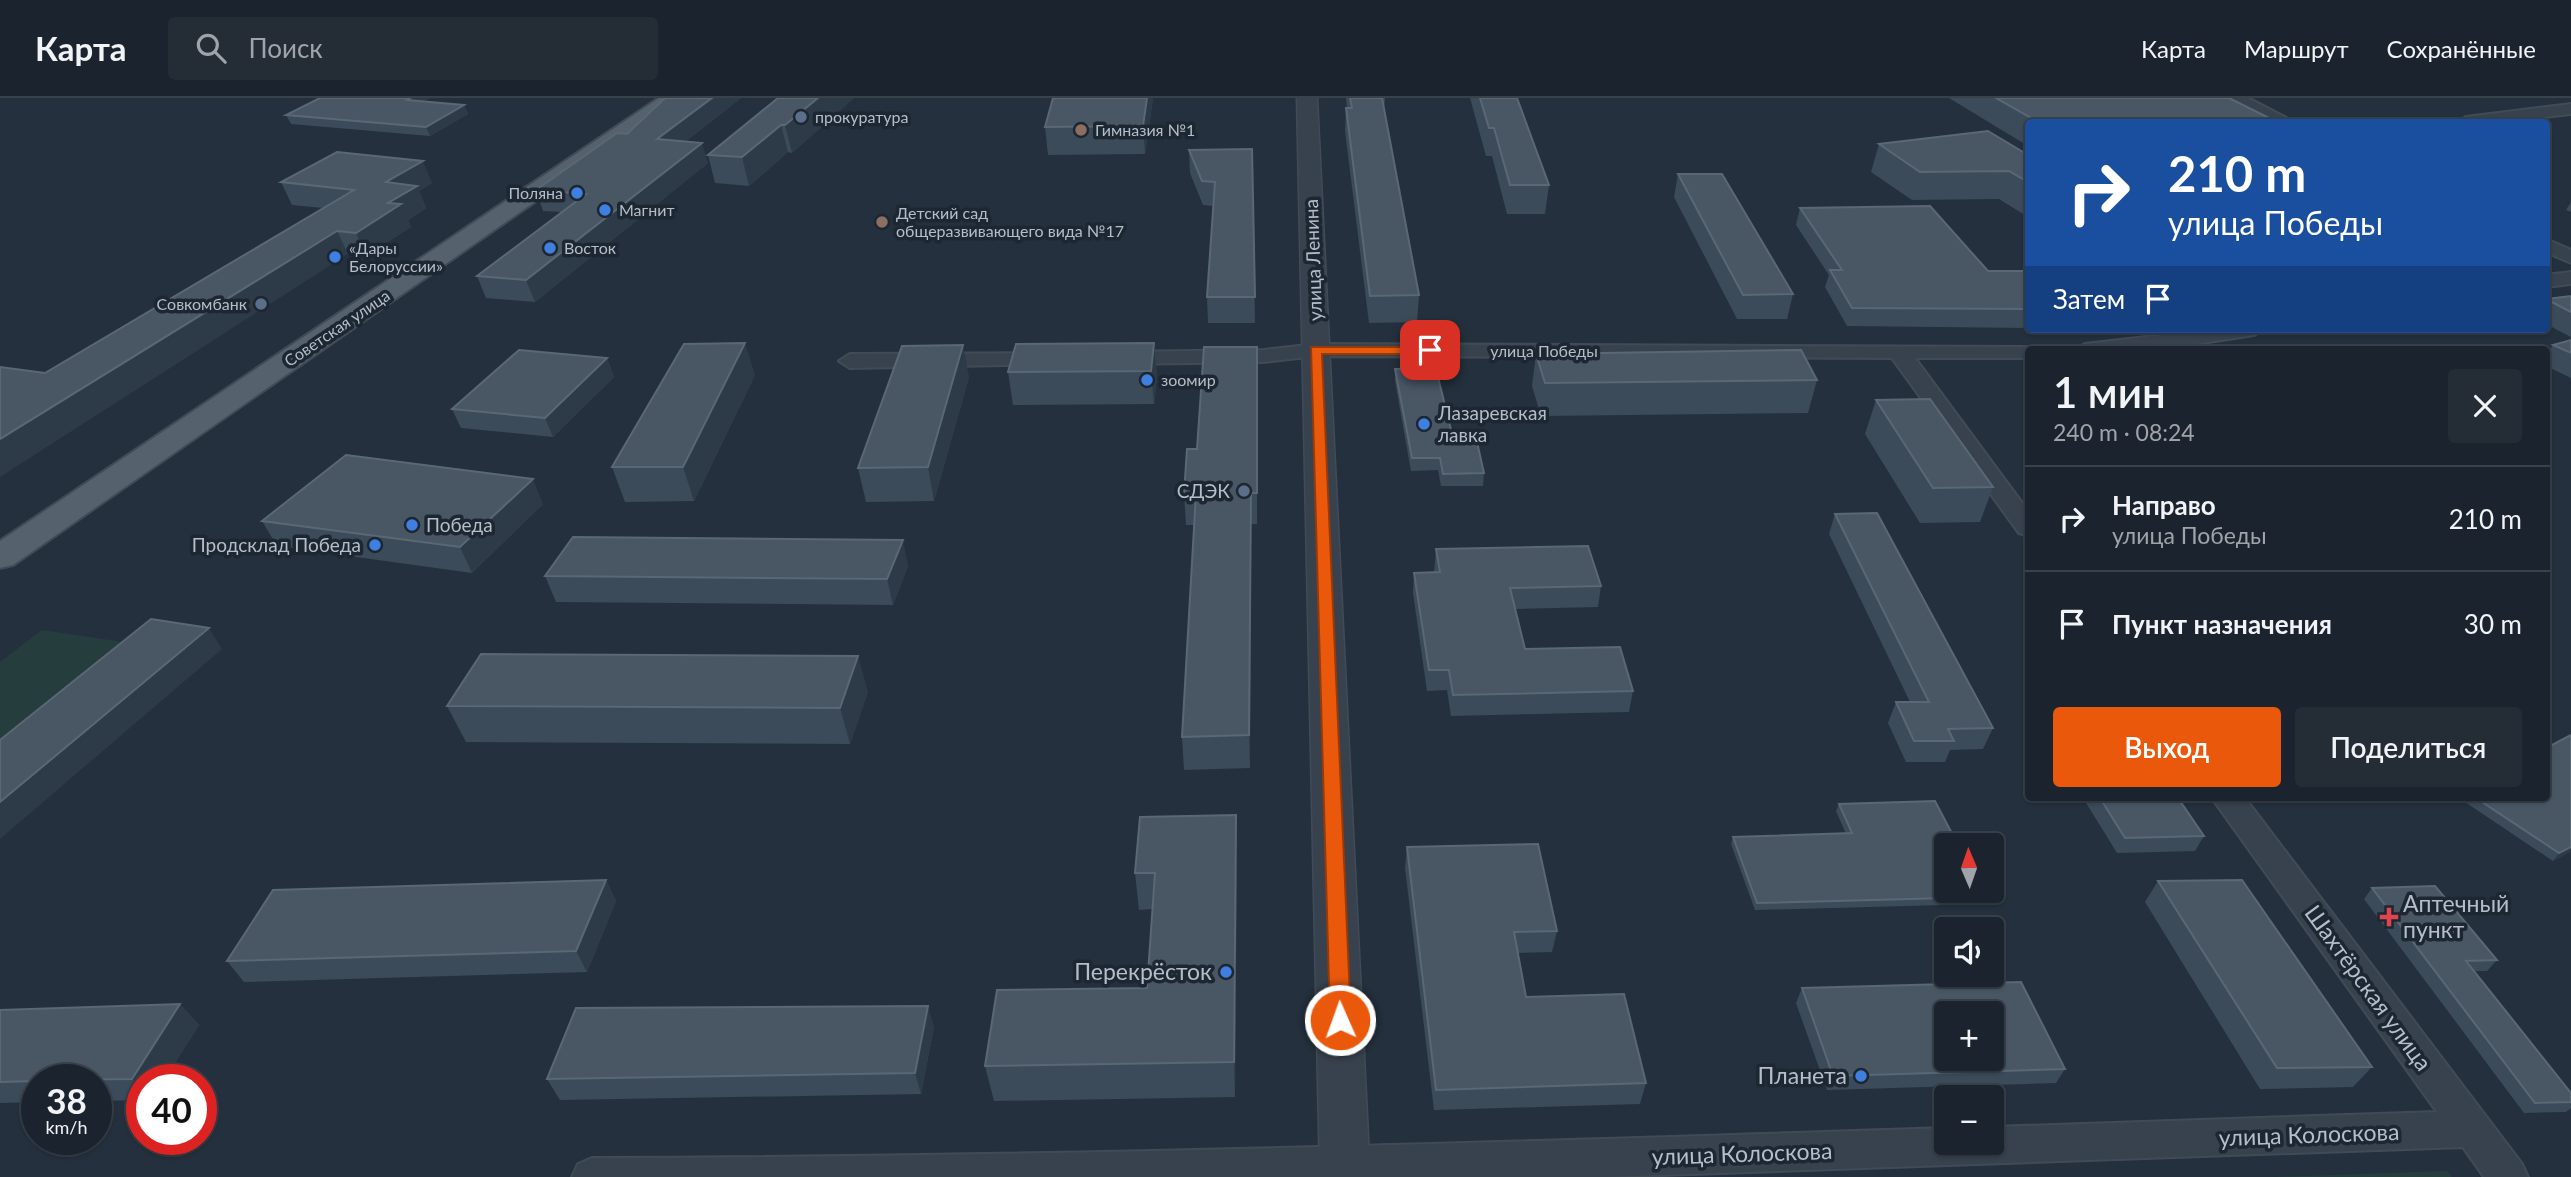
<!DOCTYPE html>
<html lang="ru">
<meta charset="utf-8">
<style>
:root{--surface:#1b242e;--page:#242c36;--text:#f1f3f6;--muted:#a0a4aa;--line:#39414a;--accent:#ea580c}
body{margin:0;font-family:Lato,sans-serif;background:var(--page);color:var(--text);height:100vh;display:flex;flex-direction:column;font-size:26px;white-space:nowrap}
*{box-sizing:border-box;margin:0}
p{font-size:23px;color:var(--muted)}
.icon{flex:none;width:38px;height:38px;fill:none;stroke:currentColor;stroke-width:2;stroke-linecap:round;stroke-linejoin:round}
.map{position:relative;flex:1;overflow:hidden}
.sheet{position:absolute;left:2025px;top:248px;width:525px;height:455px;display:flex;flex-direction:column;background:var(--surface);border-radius:7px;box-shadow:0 2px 5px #0004,0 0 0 2px var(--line)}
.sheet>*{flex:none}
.hud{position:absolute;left:2025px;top:21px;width:525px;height:214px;border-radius:7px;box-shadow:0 2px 5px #0004,0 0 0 2px var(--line);background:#1a4fa0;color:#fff;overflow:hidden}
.needle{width:46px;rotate:358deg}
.tools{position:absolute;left:1934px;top:735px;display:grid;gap:14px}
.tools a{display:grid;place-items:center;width:70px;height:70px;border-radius:7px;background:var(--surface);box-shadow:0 2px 5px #0004,0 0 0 2px var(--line);font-size:35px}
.speed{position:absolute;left:21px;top:966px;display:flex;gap:14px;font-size:35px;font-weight:700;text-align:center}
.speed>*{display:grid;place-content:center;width:91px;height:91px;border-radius:50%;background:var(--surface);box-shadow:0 2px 5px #0004,0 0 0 2px var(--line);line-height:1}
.speed small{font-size:18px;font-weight:400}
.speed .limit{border:10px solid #d22;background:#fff;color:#111}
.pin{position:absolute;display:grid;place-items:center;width:60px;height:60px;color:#fff;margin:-30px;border-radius:14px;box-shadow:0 4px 10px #0006}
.me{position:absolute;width:77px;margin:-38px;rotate:358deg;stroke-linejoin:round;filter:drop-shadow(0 0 5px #0008)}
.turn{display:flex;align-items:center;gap:24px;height:147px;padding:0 28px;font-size:32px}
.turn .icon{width:91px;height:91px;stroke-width:2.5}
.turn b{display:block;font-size:49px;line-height:60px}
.then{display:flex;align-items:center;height:66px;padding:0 28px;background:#0003;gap:14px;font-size:26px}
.round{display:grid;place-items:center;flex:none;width:74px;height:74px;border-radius:7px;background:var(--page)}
.headline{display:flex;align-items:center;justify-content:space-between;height:119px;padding:0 28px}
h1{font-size:42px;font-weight:600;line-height:52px}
.button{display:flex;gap:14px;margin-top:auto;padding:14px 28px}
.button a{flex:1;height:80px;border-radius:7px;background:var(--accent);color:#fff;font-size:28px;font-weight:600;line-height:80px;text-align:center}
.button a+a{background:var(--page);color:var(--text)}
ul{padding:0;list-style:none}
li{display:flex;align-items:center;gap:21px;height:105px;padding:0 28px;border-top:2px solid var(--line)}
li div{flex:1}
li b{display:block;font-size:26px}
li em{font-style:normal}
header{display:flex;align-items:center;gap:42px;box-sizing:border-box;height:98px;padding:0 35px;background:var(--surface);border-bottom:2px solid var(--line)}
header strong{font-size:33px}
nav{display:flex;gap:38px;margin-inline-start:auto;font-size:24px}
.search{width:490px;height:63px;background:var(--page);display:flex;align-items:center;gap:18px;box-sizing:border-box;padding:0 24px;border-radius:7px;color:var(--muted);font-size:26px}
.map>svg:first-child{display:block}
</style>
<header>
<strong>Карта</strong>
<div class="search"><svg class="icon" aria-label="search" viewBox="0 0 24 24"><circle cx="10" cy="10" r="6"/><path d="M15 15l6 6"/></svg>Поиск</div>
<nav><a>Карта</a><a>Маршрут</a><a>Сохранённые</a></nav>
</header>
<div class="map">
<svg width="2571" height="1079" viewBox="0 0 2571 1079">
<rect width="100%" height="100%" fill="#24303d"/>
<!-- green -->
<g fill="#263d3e">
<path d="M42,532l81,12 -123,98v-78z"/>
<path d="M2447,1073l5,6h-179z"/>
</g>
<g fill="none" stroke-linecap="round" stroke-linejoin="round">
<!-- minor casing -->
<g stroke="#414b56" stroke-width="4">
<g id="minor">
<path d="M2227,0h21l46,24h-20z"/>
<path d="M2571,6v10l-70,8h-43l8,-5z"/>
<path d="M2546,141l25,11v13l-25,-11z"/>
<path d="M2571,174v12l-25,3v-12z"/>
<path d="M2215,231h49l-10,6 -97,15h-83l11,-6z"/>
<path d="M1316,246l720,3 1,3h-9v8h-113l113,153v25l-9,-3 -127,-175 -576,-2 -52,6 -146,2 -11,-6 11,-6 146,-2z"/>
<path d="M1049,255l8,1 3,5 -3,5 -207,4 -11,-7 11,-7z"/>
<path d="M2212,700h33l277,366 6,13h-44l-21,-30 -858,30h-1033l6,-13 14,-6c452,-1 903,-15 1354,-30v15h46v-16l445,-15z"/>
</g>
</g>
<!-- tertiary casing -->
<g stroke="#414b56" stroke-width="3">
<path id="tertiary" d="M1297,0h20l53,1079h-50z"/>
</g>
<!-- primary casing -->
<g stroke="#414b56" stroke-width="4">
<path id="primary" d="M659,0h25l-671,467 -13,3v-27z"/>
</g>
<!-- minor -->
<use href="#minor" fill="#38424e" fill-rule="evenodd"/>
<!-- tertiary -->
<use href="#tertiary" fill="#38424e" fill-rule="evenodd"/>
<!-- primary -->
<use href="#primary" fill="#56616e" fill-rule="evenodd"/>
</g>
<!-- wall -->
<g fill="#3c4b59">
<path d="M320,0h110l-6,3 40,4 4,9 -38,22 -139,-12 -5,-9z"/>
<path d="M665,0h76l-56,44 23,21 -173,139 -49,-4 -9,-22 85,-64 -19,-1 -7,-21 91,-56z"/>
<path d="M778,0h76l-62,55 -4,-1 -39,34 -34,-3 -7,-28z"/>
<path d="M1153,0l-8,56 -97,1 -3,-28z"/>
<path d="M1346,0h39l-1,11 35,186 -2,27 -48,1 -24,-192 1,-23h1z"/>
<path d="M1470,0h47l32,87 -4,29h-38l-15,-58h-6z"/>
<path d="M1949,0h280l48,24h-249v24z"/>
<path d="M1879,46l149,11v62l-29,-18 -87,1 -41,-28z"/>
<path d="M1252,51l3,174h-47l-1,-26 6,-91 -10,-1 -13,-32 -1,-23z"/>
<path d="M1678,76l115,120 -6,25h-50l-63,-122z"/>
<path d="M281,84l151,1 -13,8 7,17 -18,12 3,7 -45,29 -18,-2 -303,119 278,-165 -31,-3z"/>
<path d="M2571,104v10l-5,-2z"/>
<path d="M1800,110l188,63h40v57l-181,-2 -22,-39 4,-12 -33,-50z"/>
<path d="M2571,198v41l-25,-13v-25z"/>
<path d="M2571,242v38l-25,-12v-11l7,-10z"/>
<path d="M1154,245l3,33 -3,28 -141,1 -5,-33z"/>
<path d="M1257,249v177h-6l-1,244 -66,2 -2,-33 12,-212h-8l-2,-31 13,-45z"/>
<path d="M1536,256l281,26 -9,33 -267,3 -9,-30z"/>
<path d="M607,260l7,19 -61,60 -92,-9 -9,-19z"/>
<path d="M1395,271l59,73 30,31 -1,13h-42l-3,-16 -27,1 -16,-90z"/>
<path d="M755,277l-61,126 -69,1 -13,-35z"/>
<path d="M969,279l-35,124 -68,1 -8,-34z"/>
<path d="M1876,302l117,87 -13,35 -60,1 -55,-89z"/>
<path d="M543,406l-71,69 -195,-27 -15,-25z"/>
<path d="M1835,416l158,214 -10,21 -33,1 -5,12h-39l-18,-39 8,-21h14l-81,-168z"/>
<path d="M1436,451l165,37 -3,21 -83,2 10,40 108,42 -4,21 -178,4 -4,-26 -20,1 -14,-98 1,-20h20z"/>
<path d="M908,468l-15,39 -337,-3 -11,-26z"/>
<path d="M868,594l-18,52 -384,-2 -19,-36z"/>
<path d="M2571,637v116l-18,10 -94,-63h87z"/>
<path d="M2083,700h95l26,38 -9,15 -78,2z"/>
<path d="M1839,706l145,93 -4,7 -225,6 -24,-66 2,-7 113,-3 -10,-23z"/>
<path d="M1407,749l150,84 -5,21 -34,1 8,44 120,86 -6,21 -206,6 -29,-242z"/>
<path d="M1237,754l-2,245 -241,4 -9,-35 162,-78 5,-79 -13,1 -4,-37z"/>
<path d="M606,782l10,21 -29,71 -343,10 -17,-21z"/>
<path d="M2158,783l214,186 -19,20 -93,2 -115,-187z"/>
<path d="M2372,790l125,72 -10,11h-13l97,122v15l-5,4 -42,1 -160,-214z"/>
<path d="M1802,890l263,81 -9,14 -229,7 -31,-87z"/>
<path d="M180,906l19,21 -35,55h-22v20l-46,1v-21h-59v22l-37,1v-93z"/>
<path d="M934,929l-13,67 -361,6 -13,-21z"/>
</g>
<!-- shaded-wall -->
<g fill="#2d3b49">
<path d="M410,0h20l-20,11 -3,-9z"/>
<path d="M712,0h29l-78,61 -6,-20z"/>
<path d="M818,0h36l-62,55 -7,-28z"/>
<path d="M1147,0h6l-8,56 -2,-28z"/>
<path d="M464,7l4,9 -38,22 -4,-9z"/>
<path d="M781,27l7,27 -39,34 -7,-29z"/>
<path d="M702,45l6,20 -173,139 -9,-22z"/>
<path d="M423,63l9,22 -13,8 7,17 -18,12 3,7 -45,29 -10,-23 32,-30 -2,-21z"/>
<path d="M337,133l11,23 -348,223v-38z"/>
<path d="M745,245l10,32 -61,126 -11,-34z"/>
<path d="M1154,245l3,33 -3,28 -3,-33z"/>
<path d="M963,247l6,32 -35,124 -6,-34z"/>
<path d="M1257,249l1,29 -1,148z"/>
<path d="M607,260l7,19 -61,60 -8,-19z"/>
<path d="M533,381l10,25 -71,69 -12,-26z"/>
<path d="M1251,395v31l-1,244 -1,-33z"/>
<path d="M903,442l5,26 -15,39 -6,-26z"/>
<path d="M209,530l13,21 -222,190v-37z"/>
<path d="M858,558l10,36 -18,52 -10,-36z"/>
<path d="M1236,717l1,37 -2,245 -1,-35z"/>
<path d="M2571,749v4l-18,10 6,-8z"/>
<path d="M606,782l10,21 -29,71 -11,-21z"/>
<path d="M180,906l19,21 -35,55h-22v9l-10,-10z"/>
<path d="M928,908l6,21 -13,67 -6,-21z"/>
</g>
<!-- building -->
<g fill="#495765" stroke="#5a6775" stroke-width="2" fill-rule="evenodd">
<path d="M320,0h90l-3,2 57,5 -38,22 -140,-12z"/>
<path d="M665,0h47l-55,41 45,4 -176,137 -49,-4 109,-82 -50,-4 81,-57 10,1z"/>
<path d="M778,0h40l-33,27h-4l-39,32 -34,-2z"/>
<path d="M1053,0h94l-4,28 -98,1z"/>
<path d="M1350,0h32l37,197 -49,1 -24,-188h6z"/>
<path d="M1480,0h37l32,87h-39l-16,-57h-5z"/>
<path d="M1996,0h233l48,24h-239z"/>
<path d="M1988,33l40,24v27l-19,-11 -89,1 -41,-28z"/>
<path d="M1252,51l3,148h-48l8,-115 -13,-1 -13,-31z"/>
<path d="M337,54l86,9 -37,21 31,4 -29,17 13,1 -45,29 -19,-2 -337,208v-72l45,6 309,-183 -73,-8z"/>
<path d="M1678,76h44l71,120 -50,1z"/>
<path d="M1930,108l58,65h40v38l-176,-1 -22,-38h12l-42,-62z"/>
<path d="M2571,198v16l-25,-13z"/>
<path d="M2571,242v13l-18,-8z"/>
<path d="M745,245l-62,124h-71l72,-123z"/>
<path d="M1154,245l-3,28 -143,1 8,-28z"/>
<path d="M963,247l-35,122 -70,1 44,-122z"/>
<path d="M1204,249h53v146h-6l-2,242 -67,2 14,-244 -12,1 3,-45h10z"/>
<path d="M519,252l88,8 -62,60 -93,-9z"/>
<path d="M1801,252l16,30 -272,3 -9,-29z"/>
<path d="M1395,271h41l18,73h23l7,31 -41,1 -3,-16h-28z"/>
<path d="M1930,301l63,88 -60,1 -57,-88z"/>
<path d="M346,357l187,24 -73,68 -198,-26z"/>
<path d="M1877,415l116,215 -45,1 6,12h-40l-18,-39h33l-94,-188z"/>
<path d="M573,439l330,3 -16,39 -342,-3z"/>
<path d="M1588,448l13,40 -91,2 15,61 95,-2 13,44 -180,4 -4,-25h-20l-15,-97 26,-1 -4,-23z"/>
<path d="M151,521l58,9 -209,174v-62z"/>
<path d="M481,556l377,2 -18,52 -393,-2z"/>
<path d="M2571,637v112l-12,6 -83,-55h70v-50z"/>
<path d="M2100,700h78l26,38 -79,2z"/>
<path d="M1935,703l23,44h-12v46h35l3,6 -227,6 -24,-66 119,-4 -13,-29z"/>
<path d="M1236,717l-2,247 -249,4 12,-76 150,-2 8,-115h-20l5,-56z"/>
<path d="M1538,746l19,87 -43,1 12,65 98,-3 22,89 -210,7 -29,-243z"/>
<path d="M606,782l-30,71 -349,10 46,-71z"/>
<path d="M2242,782l130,187 -95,1 -119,-187z"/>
<path d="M2435,788l62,74 -31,1 105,132v9l-36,1 -163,-215z"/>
<path d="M2021,884l44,87 -232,7 -31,-88zM1946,915h46v46h-46z"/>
<path d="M180,906l-48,75 -95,1v1l-37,1v-72z"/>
<path d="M928,908l-13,67 -368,6 29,-71z"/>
</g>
<!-- route -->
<path fill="#ea580c" stroke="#983908" stroke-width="2" d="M1311,249h119l6,3 -6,4h-108l29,666 -3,7 -8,2 -7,-2 -3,-7z"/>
<!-- markers -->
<g fill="#5c6f8a" stroke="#1d2732" stroke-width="2.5">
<circle cx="801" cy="19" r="7"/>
<circle cx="261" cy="206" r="7"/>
<circle cx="1244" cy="393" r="7"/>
</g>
<g fill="#8d6e63" stroke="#1d2732" stroke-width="2.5">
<circle cx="1081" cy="32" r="7"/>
<circle cx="882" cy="124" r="7"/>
</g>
<g fill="#3f7fe0" stroke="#1d2732" stroke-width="2.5">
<circle cx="577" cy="95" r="7"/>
<circle cx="605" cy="112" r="7"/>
<circle cx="550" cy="150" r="7"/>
<circle cx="335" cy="159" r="7"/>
<circle cx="1147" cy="282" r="7"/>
<circle cx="1424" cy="326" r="7"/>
<circle cx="412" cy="427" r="7"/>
<circle cx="375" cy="447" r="7"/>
<circle cx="1226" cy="874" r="7"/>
<circle cx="1861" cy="978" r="7"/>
</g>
<path fill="#e0444e" stroke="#1d2732" stroke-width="2.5" d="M2385.5 808.5h7v7h7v7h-7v7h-7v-7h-7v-7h7z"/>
<g text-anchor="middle" stroke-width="7" stroke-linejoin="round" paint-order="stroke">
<!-- far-poi labels -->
<g font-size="16" fill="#b4bdc9" stroke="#1d2732" text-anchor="start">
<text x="815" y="25">прокуратура</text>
<text x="1095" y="38">Гимназия №1</text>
<text x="563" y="101" text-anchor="end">Поляна</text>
<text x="619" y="118">Магнит</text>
<text x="896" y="121">Детский сад<tspan x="896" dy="18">общеразвивающего вида №17</tspan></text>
<text x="349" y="156">«Дары<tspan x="349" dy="18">Белоруссии»</tspan></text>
<text x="564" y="156">Восток</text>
<text x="247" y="212" text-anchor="end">Совкомбанк</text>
<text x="1161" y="288">зоомир</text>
</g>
<!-- far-street labels -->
<g font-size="16" fill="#b4bdc9" stroke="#1d2732">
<text transform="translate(337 230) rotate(-34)" y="6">Советская улица</text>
<text x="1544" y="259">улица Победы</text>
</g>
<!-- street labels -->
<g font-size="19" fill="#b4bdc9" stroke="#1d2732">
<text transform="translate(1313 162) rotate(-92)" y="7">улица Ленина</text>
</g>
<!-- poi labels -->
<g font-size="19" fill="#b4bdc9" stroke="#1d2732" text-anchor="start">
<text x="1438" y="322">Лазаревская<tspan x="1438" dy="22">лавка</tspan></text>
<text x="1230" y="400" text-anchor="end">СДЭК</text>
<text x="426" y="434">Победа</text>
<text x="361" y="454" text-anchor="end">Продсклад Победа</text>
</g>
<!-- near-poi labels -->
<g font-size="23" fill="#b4bdc9" stroke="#1d2732" text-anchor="end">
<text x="2403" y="814" text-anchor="start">Аптечный<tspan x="2403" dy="26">пункт</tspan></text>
<text x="1212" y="882">Перекрёсток</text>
<text x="1847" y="986">Планета</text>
</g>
<!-- near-street labels -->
<g font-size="23" fill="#b4bdc9" stroke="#1d2732">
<text transform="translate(2368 890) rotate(54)" y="8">Шахтёрская улица</text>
<text transform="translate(2309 1037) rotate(-2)" y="8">улица Колоскова</text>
<text transform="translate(1742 1056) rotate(-2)" y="8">улица Колоскова</text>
</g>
</g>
</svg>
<div class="tools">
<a><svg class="needle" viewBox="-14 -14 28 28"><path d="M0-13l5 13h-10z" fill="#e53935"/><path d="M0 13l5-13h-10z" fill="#a0a4aa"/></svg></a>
<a><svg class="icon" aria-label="sound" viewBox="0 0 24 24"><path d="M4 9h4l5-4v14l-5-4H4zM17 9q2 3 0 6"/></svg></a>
<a>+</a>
<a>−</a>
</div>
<div class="speed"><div>38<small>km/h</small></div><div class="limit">40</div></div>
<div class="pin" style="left:1430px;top:252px;background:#d93025"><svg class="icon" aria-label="arrive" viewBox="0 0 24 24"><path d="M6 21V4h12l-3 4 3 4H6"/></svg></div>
<svg class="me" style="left:1340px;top:922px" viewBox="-20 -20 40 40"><circle r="17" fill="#ea580c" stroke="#fff" stroke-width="3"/><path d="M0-11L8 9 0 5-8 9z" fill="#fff"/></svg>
<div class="hud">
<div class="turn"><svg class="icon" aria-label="right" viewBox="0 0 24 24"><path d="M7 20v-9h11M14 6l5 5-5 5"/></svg><div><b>210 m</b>улица Победы</div></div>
<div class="then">Затем<svg class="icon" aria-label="arrive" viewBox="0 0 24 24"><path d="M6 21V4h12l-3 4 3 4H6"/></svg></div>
</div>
<section class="sheet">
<div class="headline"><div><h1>1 мин</h1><p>240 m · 08:24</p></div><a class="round"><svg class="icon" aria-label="close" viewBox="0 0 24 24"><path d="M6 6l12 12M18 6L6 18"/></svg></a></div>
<ul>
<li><svg class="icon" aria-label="right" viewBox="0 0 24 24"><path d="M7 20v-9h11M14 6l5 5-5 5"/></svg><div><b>Направо</b><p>улица Победы</p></div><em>210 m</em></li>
<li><svg class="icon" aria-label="arrive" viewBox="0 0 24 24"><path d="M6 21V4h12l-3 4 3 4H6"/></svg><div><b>Пункт назначения</b></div><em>30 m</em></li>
</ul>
<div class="button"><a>Выход</a><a>Поделиться</a></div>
</section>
</div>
